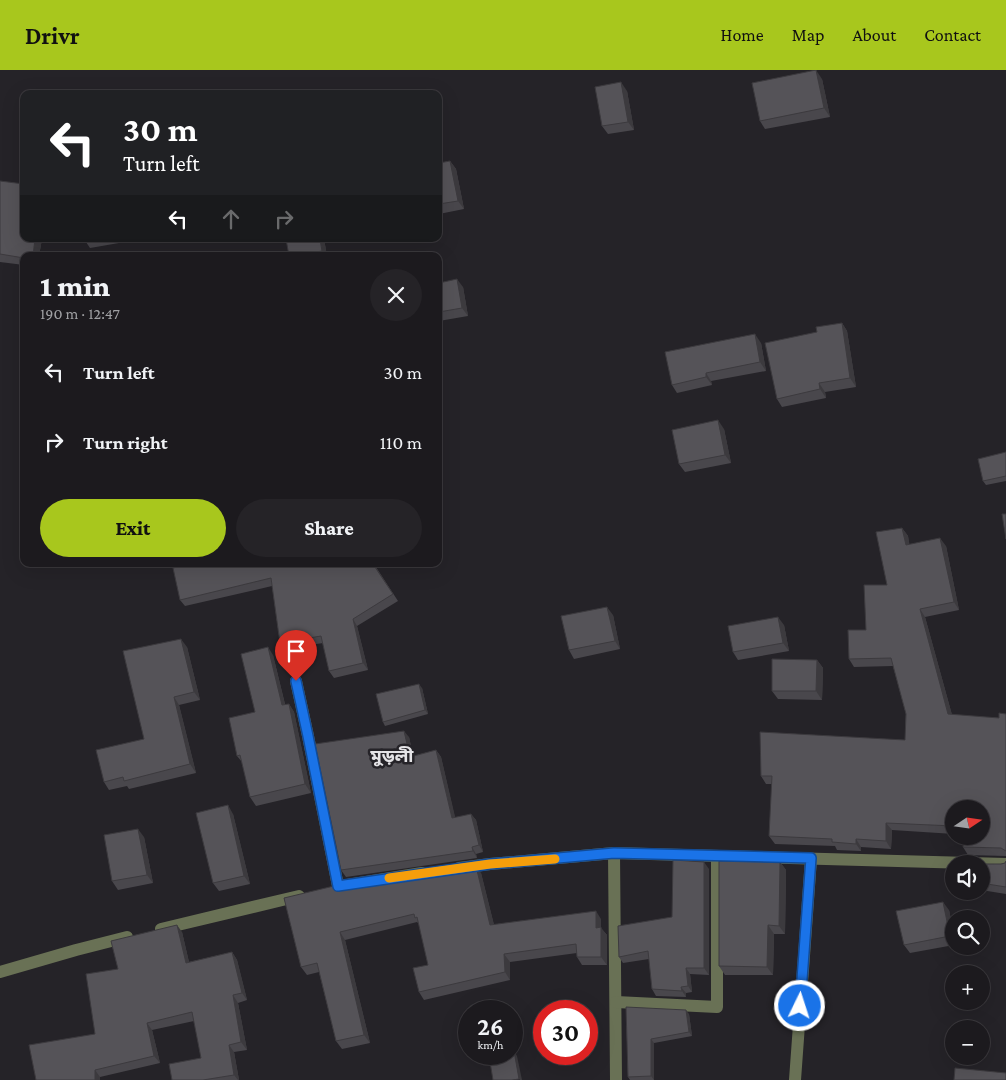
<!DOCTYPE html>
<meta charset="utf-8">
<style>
:root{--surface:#1c1a1e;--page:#252327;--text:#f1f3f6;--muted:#a0a1a4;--line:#3a383c;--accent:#a8c71d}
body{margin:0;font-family:"Crimson Pro","Noto Sans Bengali",serif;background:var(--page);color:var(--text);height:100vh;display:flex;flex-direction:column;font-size:19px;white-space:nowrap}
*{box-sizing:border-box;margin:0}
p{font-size:16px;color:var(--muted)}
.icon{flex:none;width:28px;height:28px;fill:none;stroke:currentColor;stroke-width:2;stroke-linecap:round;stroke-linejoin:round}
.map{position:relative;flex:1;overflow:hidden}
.side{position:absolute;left:20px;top:182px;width:422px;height:315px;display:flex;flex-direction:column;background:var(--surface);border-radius:10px;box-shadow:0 5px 20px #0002,0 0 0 1px var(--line)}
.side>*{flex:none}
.banner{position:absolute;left:20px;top:20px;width:422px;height:152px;border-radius:10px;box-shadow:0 5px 20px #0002,0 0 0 1px var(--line);background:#202124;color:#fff;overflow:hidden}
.needle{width:32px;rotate:77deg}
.tools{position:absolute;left:945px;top:730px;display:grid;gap:10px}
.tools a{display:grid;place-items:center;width:45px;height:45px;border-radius:50%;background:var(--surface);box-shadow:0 5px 20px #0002,0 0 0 1px var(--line);font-size:25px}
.speed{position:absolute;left:458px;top:930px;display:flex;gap:10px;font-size:25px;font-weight:700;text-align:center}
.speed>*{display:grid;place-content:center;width:65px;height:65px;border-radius:50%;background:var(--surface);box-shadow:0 5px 20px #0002,0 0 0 1px var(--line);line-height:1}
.speed small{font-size:12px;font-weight:400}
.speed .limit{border:8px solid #d22;background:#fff;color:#111}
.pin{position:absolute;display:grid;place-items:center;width:42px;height:42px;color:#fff;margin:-51px -21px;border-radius:50% 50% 50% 0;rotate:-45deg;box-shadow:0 0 5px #0007}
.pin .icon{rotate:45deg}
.me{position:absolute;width:55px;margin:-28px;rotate:4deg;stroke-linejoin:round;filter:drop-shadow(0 0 4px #0008)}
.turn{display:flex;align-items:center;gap:18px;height:105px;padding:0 20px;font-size:22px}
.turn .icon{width:65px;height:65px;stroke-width:2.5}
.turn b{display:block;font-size:35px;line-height:42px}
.lanes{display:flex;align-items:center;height:48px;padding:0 20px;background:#0003;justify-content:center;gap:25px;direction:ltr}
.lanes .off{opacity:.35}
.round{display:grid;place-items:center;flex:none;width:52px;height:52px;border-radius:26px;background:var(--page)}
.headline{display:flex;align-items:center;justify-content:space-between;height:85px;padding:0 20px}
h1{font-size:30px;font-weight:800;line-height:38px}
.button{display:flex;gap:10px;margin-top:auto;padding:10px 20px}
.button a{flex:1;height:58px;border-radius:30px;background:var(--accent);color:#111;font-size:20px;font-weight:800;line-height:58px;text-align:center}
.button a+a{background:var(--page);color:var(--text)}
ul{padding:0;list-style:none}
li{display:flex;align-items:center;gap:15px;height:70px;padding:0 20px}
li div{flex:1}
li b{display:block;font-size:19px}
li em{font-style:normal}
header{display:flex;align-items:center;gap:30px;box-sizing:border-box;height:70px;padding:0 25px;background:var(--accent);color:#111}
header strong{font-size:24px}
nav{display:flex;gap:28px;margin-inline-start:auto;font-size:18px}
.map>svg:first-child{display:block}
</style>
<header>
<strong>Drivr</strong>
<nav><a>Home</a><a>Map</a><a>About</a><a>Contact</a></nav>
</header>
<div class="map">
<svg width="1006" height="1010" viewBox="0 0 1006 1010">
<rect width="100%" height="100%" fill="#252328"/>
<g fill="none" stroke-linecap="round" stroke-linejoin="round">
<!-- minor -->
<g stroke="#697155" stroke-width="12">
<path d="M296,611l12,55 30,150"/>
<path d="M614,783l2,227"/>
<path d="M459,798l31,-4 124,-11 392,11"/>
<path d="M341,816l81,-13"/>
<path d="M161,859l138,-33"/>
<path d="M0,902l76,-22 51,-13"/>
<path d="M616,932l101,5v-151"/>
<path d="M795,1010l16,-221"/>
</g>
</g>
<!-- wall -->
<g fill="#49474c">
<path d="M822,9l8,38 -65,12 -5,-8z"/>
<path d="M627,21l7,39 -26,4 -6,-8z"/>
<path d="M450,91l6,8 8,40 -25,5v-51z"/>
<path d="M0,111l24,58h18l-3,17h-15v9l-24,-3z"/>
<path d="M84,169h34l1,4 -29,5z"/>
<path d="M324,169l3,17h-38z"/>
<path d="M439,213l24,4 5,29 -29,5z"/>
<path d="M842,253l5,8 9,56 -31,5 1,6 -44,9 -5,-8 40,-67z"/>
<path d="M761,273l5,28 -55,10 1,4 -35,8 -5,-8z"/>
<path d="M724,359l7,34 -46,9 -6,-8z"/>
<path d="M1006,382v29l-20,4 -3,-4z"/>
<path d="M902,458l6,8 1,8 37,2 13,64 -34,7 27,98 47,3 7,-4v142l-38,-1 -5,-8 18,-11 -27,-27v25l-62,-4 -1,19 -30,-2v4l-24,-1 -2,-4 -60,-2 -6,-8 3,-52h-6l-5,-8 144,-36 1,-26 -13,-48 -39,1 -5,-8 17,-29 21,-45z"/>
<path d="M374,494l24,37 -41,25 11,44 -34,8 -5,-7 -6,-28 -38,6 -5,-6 -8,-57 -87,20 -5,-6 7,-35z"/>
<path d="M613,545l7,34 -46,10 -5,-9z"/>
<path d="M784,555l5,26 -51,9 -5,-8z"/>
<path d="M187,577l13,53 -21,5 17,68 -67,16 -2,-3 -18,4 -5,-8 40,-43z"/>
<path d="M273,585l12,49h4l5,8 17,81 -55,13 -6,-9 -8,-35 -5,-6 18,-44z"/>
<path d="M817,590l6,8 -1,32 -44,-1 -6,-8z"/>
<path d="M422,618l6,26 -43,12 -2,-4z"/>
<path d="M409,667l4,19 23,-6 5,7 14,61 16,-4 5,6 7,32 -7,2 1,4 -131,19 -5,-7z"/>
<path d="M233,744l17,70 -31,7 -6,-8z"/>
<path d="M144,767l9,46 -35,7 -6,-9z"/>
<path d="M1006,791v33l-25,-4v-26h20l4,-1z"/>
<path d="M780,792l6,8 -1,64h-11l-1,41h-48l-6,-9z"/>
<path d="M709,799v106l-19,-1 2,18 -6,1v4l-30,-1 -4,-7 -3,-30 -26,4 -4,-6 53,-40z"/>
<path d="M481,803l13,52 107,-6v9l6,7v30h-25l-5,-8v-4l-67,9v18l-86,20 -5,-8 9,-27 -9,-41 -2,-2 -72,18 25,103 -28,6 -6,-8 -17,-69 -12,3 -6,-8 -17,-69z"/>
<path d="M949,840l5,24v11l-44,8 -6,-8z"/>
<path d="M182,862l7,30 43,-10 5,8 10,40 -9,3 9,47 -13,2 5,28h-67l29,-22 -7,-37 -42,9 8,33 -60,14v3h-64l59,-46 23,-65z"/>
<path d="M626,937l63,7 3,22 -38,7v37h-24l-2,-3z"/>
</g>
<!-- shaded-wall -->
<g fill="#3c3a3e">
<path d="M816,0l6,9 8,38 -6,-9z"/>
<path d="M621,12l6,9 7,39 -6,-8z"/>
<path d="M450,91l6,8 8,40 -6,-8z"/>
<path d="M35,169h7l-3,17h-6z"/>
<path d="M320,169h4l3,17h-1l-4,-5z"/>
<path d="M457,209l6,8 5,29 -6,-8z"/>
<path d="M842,253l5,8 9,56 -6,-9z"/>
<path d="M755,264l6,9 5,28 -6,-9z"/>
<path d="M706,303l5,8 1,4 -6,-8z"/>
<path d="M819,313l6,9 1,6 -6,-9z"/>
<path d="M718,350l6,9 7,34 -6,-8z"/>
<path d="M902,458l6,8 3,17 -5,-8z"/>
<path d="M940,468l6,8 13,64 -5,-8z"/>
<path d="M607,537l6,8 7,34 -5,-8z"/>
<path d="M920,539l5,8 29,105 -6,-8z"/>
<path d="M778,547l6,8 5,26 -6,-8z"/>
<path d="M353,549l4,7 11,44 -5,-7z"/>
<path d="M181,569l6,8 13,53 -6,-8z"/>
<path d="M268,577l5,8 14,58 -5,-8z"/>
<path d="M817,590l6,8 -1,32 -6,-9z"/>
<path d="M419,614l3,4 6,26 -3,-4z"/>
<path d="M174,627l5,8 17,68 -6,-9z"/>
<path d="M289,634l5,8 17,81 -6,-9z"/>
<path d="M404,661l5,6 6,26 -5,-6z"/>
<path d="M436,680l5,7 16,68 -5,-7z"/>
<path d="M228,735l5,9 17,70 -6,-8z"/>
<path d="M471,744l5,6 7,32 -4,-7z"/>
<path d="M886,753l6,7 -1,19 -5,-8z"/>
<path d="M138,759l6,8 9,46 -6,-8z"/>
<path d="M856,769l5,8v4l-5,-7z"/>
<path d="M472,777l4,7 1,4 -4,-7z"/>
<path d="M704,792l5,7v106l-5,-7z"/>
<path d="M780,792l6,8 -1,64 -6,-8z"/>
<path d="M476,796l5,7 15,60 -6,-8z"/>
<path d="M943,832l6,8 5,24v7l-4,-5z"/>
<path d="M596,841l5,8v9l6,7v30l-6,-8 -5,-29z"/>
<path d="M177,855l5,7 9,39 -5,-8z"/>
<path d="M768,855l6,9 -1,41 -6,-8z"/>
<path d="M340,862l5,8 25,103 -6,-8z"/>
<path d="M232,882l5,8 10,40 -5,-7z"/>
<path d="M504,884l6,8v18l-5,-8z"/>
<path d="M686,898l4,6 2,18 -4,-6z"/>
<path d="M681,917l5,6v4l-4,-6z"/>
<path d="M233,925l5,8 9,47 -6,-8z"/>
<path d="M686,940l3,4 3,22 -3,-4z"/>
<path d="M147,953l5,7 8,33 -6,-7z"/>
<path d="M651,969l3,4v37l-3,-4z"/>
<path d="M229,975l5,7 5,28h-1l-4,-5z"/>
<path d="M514,981l3,5 5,24h-2l-1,-1z"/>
<path d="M95,1000l5,7v3h-5z"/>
</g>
<!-- building -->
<g fill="#555358" stroke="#3c3a3e">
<path d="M816,0l8,38 -64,13 -8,-38z"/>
<path d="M621,12l7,40 -26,4 -7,-39z"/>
<path d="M450,91l8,40 -19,3v-41z"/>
<path d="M0,111l24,3v55h11l-2,17h-9v2l-24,-4z"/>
<path d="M286,169h34l2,12 -29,5h-4z"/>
<path d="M457,209l5,29 -23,4v-29z"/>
<path d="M842,253l8,55 -31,5 1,6 -43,10 -12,-56 52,-11 -1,-5z"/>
<path d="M755,264l5,28 -54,11v4l-34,8 -7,-33z"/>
<path d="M718,350l7,35 -46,9 -7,-34z"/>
<path d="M1006,382v24l-23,5 -5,-22z"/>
<path d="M1002,444h4v25z"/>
<path d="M902,458l4,17 34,-7 14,64 -34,7 28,105 51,4v-5l7,1v137l-5,-3 -38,-1 2,-11h16v-27h-27v17l-68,-3v18l-30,-2v5l-24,-2v-3l-63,-3 3,-60h-11l-1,-44 145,8 1,-26 -15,-56 -42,1 -1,-29h18l-2,-45h23l-11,-53z"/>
<path d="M186,494h187l20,30 -40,25 10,44 -34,8 -8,-35 -41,7 -9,-65 -91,22 -7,-32 14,-3z"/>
<path d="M607,537l8,34 -46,9 -8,-34z"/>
<path d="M778,547l5,26 -50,9 -5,-26z"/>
<path d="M181,569l13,53 -20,5 16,67 -66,17 -1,-4 -19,5 -8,-32 48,-11 -21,-88z"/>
<path d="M268,577l14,58 7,-1 16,80 -55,13 -10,-42 -3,1 -8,-38 26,-6 -14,-58z"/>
<path d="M772,589l45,1 -1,31h-44z"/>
<path d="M419,614l6,26 -42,12 -7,-28z"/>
<path d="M404,661l6,26 26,-7 16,68 19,-4 8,31 -7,2 1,4 -132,19 -26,-126z"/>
<path d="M228,735l16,71 -31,7 -17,-70z"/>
<path d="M138,759l9,46 -35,6 -8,-46z"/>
<path d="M673,790l31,2v106h-18l2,18 -7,1 1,4 -30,-2 -4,-38 -29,6 -1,-31 54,-9z"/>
<path d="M719,791l61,1 -1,64 -11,-1 -1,42 -48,-1z"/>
<path d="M1006,791v26l-25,-4v-19h20l4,-1z"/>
<path d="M476,796l14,59 106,-14v17l5,-1v30h-24l-1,-13 -72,10 1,18 -86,20 -6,-24 15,-3 -11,-48 -2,1 -1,-4 -74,18 24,103 -28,6 -19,-78 -16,4 -17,-69 50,-12z"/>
<path d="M943,832l7,34 -46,9 -8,-34z"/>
<path d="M177,855l9,38 46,-11 10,41 -9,2 8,47 -12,3 5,30 -31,5h-31l-3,-16 32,-6 -9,-46 -45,11 7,33 -59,14v10h-59l-7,-35 66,-11 -9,-60 32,-5 -7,-28z"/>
<path d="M626,937l60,3 3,22 -38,7v37l-23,1z"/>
<path d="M514,981l5,28 -7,1h-19l-4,-24 12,-2h10v-2z"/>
<path d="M955,998l51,5v7h-52z"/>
</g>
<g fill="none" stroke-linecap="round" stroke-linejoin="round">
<!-- route casing -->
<g stroke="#114b97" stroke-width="12">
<path id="route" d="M296,611l12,55 30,150 152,-22 124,-11 197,5 -11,148"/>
</g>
<!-- route -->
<use href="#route" stroke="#1a73e8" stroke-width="9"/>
<!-- slow -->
<path stroke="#f59e0b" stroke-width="9" d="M389,808l101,-14 65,-5"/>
</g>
<g text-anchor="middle" stroke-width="5" stroke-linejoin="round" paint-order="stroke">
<!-- district labels -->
<g font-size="18" font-weight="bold" fill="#e5e4e7" stroke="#252328">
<text x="392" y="692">মুড়লী</text>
</g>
</g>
</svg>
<div class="tools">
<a><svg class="needle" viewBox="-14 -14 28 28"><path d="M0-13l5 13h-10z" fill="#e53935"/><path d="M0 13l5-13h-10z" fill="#a0a1a4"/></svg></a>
<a><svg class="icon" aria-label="sound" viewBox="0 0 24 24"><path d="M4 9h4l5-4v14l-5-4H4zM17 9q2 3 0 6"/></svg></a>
<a><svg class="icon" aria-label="search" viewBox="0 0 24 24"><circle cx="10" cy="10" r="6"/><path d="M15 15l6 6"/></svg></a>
<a>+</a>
<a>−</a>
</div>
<div class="speed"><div>26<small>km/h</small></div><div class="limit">30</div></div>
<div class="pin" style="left:296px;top:611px;background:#d93025"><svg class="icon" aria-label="arrive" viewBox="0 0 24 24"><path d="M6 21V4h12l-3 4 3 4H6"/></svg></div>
<svg class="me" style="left:800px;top:936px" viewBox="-20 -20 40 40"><circle r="17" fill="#1a73e8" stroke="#fff" stroke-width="3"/><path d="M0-11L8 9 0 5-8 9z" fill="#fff"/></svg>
<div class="banner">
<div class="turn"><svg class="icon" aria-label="left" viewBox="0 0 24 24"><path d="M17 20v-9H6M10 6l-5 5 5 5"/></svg><div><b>30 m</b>Turn left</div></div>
<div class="lanes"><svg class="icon" aria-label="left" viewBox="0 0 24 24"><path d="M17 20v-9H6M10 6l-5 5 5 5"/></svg><svg class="icon off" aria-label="ahead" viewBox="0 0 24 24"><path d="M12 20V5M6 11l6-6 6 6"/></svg><svg class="icon off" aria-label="right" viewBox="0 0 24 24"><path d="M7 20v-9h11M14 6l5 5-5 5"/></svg></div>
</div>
<section class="side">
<div class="headline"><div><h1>1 min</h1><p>190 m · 12:47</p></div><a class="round"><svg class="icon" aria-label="close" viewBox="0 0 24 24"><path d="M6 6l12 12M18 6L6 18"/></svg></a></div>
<ul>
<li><svg class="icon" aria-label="left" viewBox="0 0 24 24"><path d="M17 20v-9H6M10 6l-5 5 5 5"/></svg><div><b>Turn left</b></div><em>30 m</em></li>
<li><svg class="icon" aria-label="right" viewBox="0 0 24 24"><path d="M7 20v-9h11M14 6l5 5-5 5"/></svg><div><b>Turn right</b></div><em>110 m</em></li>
</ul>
<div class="button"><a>Exit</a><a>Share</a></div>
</section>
</div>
